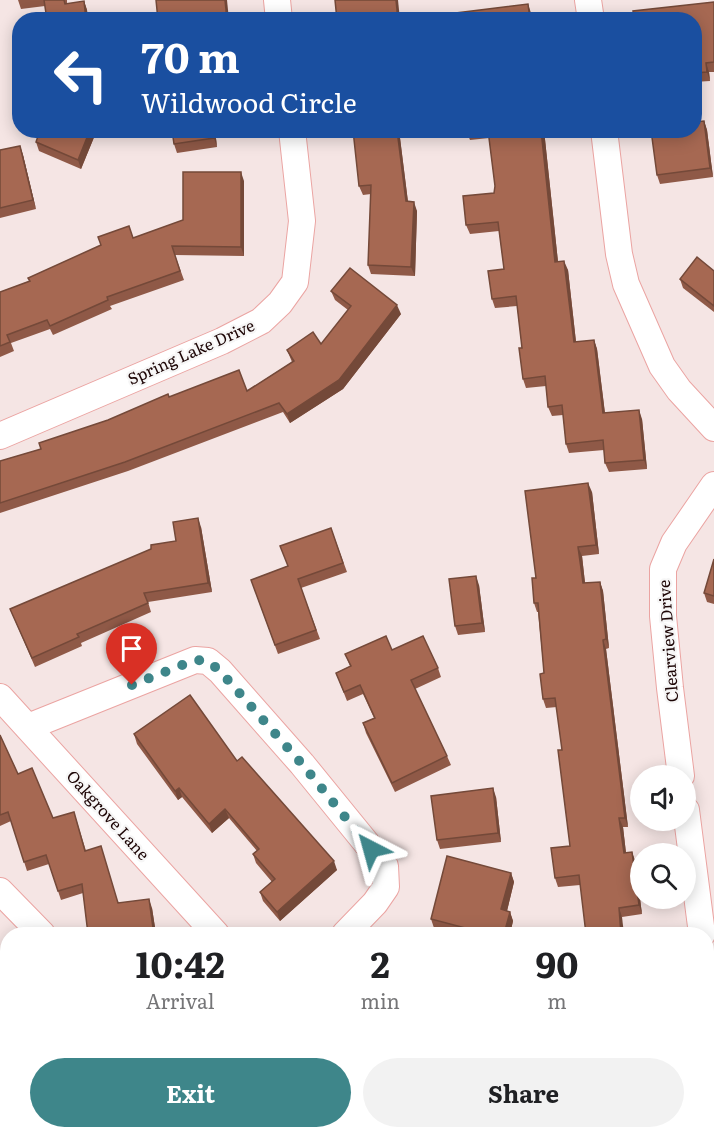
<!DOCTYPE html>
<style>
:root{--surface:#fff;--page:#f2f2f2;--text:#202124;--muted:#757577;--accent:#3e868a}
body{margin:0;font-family:Literata,serif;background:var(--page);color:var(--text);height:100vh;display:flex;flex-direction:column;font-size:22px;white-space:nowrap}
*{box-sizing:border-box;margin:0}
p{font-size:20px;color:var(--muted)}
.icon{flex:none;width:33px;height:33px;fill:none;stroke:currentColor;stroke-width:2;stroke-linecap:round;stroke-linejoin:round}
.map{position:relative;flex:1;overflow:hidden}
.drawer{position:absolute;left:0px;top:927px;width:714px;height:212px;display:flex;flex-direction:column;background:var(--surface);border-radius:24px 24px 0 0;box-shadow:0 3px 15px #0003}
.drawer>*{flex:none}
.banner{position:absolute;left:12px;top:12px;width:690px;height:126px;border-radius:24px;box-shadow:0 3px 15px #0003;background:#1a4fa0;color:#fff;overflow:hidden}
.tools{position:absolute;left:630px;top:765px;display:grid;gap:12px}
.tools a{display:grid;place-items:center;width:66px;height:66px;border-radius:50%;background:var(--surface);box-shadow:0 3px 15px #0003;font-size:30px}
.pin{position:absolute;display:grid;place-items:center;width:51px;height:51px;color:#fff;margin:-62px -26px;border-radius:50% 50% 50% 0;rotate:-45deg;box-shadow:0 0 6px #0007}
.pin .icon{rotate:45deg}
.me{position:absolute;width:66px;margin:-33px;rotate:321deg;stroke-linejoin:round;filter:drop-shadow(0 0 4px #0008)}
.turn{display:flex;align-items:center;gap:21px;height:126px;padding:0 30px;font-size:27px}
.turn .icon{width:78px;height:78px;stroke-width:2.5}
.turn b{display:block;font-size:42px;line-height:51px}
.eta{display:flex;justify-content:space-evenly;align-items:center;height:102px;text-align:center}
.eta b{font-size:36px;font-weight:700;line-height:42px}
.button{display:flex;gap:12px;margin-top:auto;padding:12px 30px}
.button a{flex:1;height:69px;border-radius:36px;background:var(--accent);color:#fff;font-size:24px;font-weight:700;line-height:69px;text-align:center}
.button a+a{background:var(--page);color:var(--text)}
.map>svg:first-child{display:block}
</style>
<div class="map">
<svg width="714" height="1138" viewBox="0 0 714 1138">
<rect width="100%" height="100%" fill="#f5e5e4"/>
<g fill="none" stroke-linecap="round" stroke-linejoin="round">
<!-- minor casing -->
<g stroke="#eba4a2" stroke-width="28">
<g id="minor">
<path d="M277,0l2,20"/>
<path d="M588,0l3,20"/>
<path d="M604,130l15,124 7,30 36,82 17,24 35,38"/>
<path d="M0,436l222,-95 39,-20 19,-18 15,-21 7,-61 -10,-91"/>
<path d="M0,697l216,237"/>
<path d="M28,727l167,-67 13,1 12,10 82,93 83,102 1,21 -11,16 -30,31"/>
<path d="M681,776l-11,-88 -7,-72v-47l11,-26 40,-58"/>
<path d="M686,810l16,124"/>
<path d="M0,891l42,43"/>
<path d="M706,970l8,33"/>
<path d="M0,1025l8,-4"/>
<path d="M397,1131l6,7"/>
</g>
</g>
<!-- minor -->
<use href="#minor" stroke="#fff" stroke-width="26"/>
</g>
<!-- wall -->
<g fill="#8f5947">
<path d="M18,0h49v4l17,-3 3,9 1,10h-41l-2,-14 -24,3z"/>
<path d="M714,2v70h-5l1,9 -16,1v-62z"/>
<path d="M704,121l3,9 6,47 -53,7 -3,-9z"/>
<path d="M97,130l-16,39 -42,-18 -3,-9z"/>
<path d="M172,130h43l2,17 -40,6 -3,-9z"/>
<path d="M399,130l9,72 9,9 -2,65 -44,-2 -3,-9 3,-71 -8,1 -4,-9z"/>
<path d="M466,130h78l14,132 10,8 8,72 18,-2 3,9 8,64 37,6 5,50 -38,3 -4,-9 -1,-13 -35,3 -3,-9 -3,-29 -11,1 -4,-9 -2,-21 -20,2 -3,-9 -1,-31 -5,-42 -22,2 -3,-9 12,-30 -5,-38 -29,3 -4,-9 28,-32 1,-7 -6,-48 -19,2z"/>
<path d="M20,146l3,9 13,54 -36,9v-68z"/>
<path d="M244,181v75l-69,-1 9,25 -74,26 2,3 -59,26 -3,-6 -39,14 3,8 -14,6v-65l30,-11 103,-43 50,-18z"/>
<path d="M714,271v41l-31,-24 -3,-9z"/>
<path d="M331,291l70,23 -58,75 -53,34 -7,-11 -155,59 -128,42v-52l41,-12 67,-29 61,-23 78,-6 45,-29 -5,-12 34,-6 27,-34 -13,-10z"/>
<path d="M592,492l7,62 -17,2 3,27 15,-1 3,9 6,57 -3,1 22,178h-5l3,26 6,-1 3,9 7,53 -20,3 -42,-32 -22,2 -3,-9 15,-32 -8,-96 -5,-43 -11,1 -3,-9 1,-26 -6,-61h-1l-3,-9 2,-25z"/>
<path d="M201,527l11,65 -64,10 3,10 -70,31 1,3 -47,21 -25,-58 166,-68z"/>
<path d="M331,528l16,44 -46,16 19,51 -42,15 -27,-74 37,-14z"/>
<path d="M714,559v45l-7,-2 -3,-9z"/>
<path d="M479,585l6,47 -27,3 -3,-9z"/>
<path d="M392,650l46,18 3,9 -26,12 32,67 4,9 -56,27 -29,-59 -3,-10 11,-5 -11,-24 -16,7 -11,-28 14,-7 -5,-12z"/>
<path d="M134,734l103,27 100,109 -57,51 -17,-20 -3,-9 12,-10 -16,-19 -3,-9 4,-3 -28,-33 -17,15 -30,-36 -4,3 -41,-56z"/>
<path d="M0,735l18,39 35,44 21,-6 12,39 33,52 33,5 4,26h-68l-5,-41 -22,7 -12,-36 -22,7 -16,-50 -11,5z"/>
<path d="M496,797l5,45 -61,7 -3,-9z"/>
<path d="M511,873l3,9 -7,29 3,1 3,9 -3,13h-52l-24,-6 -3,-9z"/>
<path d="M8,1039v75l-8,2v-75z"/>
<path d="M271,1131h71l5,7h-71z"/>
<path d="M485,1131h50l4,7h-50z"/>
</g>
<!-- shaded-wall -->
<g fill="#744939">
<path d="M225,0h2l2,20h-2z"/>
<path d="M396,0h2l2,20h-2z"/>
<path d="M84,1l3,9 1,10h-2z"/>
<path d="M528,4l3,9 1,7h-2z"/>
<path d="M706,63l3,9 1,9 -3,-9z"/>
<path d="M704,121l3,9 6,47 -3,-9z"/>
<path d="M90,130h7l-16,39 -3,-9z"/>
<path d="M213,130h2l2,17 -3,-9z"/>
<path d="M397,130h2l10,80 -3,-9z"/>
<path d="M541,130h3l15,141 -4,-9z"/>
<path d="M20,146l3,9 13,54 -3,-9z"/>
<path d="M241,172l3,9v75l-3,-9z"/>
<path d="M414,202l3,9 -2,65 -4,-9z"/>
<path d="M564,261l4,9 9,81 -3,-9z"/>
<path d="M397,305l4,9 -58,75 -53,34 -3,-9z"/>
<path d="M594,340l3,9 9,73 -3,-9z"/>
<path d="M639,410l3,9 5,50 -3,-9z"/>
<path d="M588,483l4,9 7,62 -3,-9z"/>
<path d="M198,518l3,9 11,65 -4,-9z"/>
<path d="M578,547l4,9 4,36 -3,-9z"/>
<path d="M476,576l3,9 6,47 -3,-9z"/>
<path d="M600,582l3,9 6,57 -3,-9z"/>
<path d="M603,640l3,9 22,178 -3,-9z"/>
<path d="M179,788l3,9 -4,3 -3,-9z"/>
<path d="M493,788l3,9 5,45 -3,-9z"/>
<path d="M225,809l4,9 -17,15 -3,-9z"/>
<path d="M619,818l4,9 4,35 -3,-9z"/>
<path d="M632,852l3,9 7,53 -3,-9z"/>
<path d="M334,861l3,9 -57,51 -3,-9z"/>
<path d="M511,873l3,9 -9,37 -4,-10z"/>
<path d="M149,899l3,9 4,26 -3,-6z"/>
<path d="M619,908l3,9 2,17h-3z"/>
<path d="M510,912l3,9 -3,13h-6z"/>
</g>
<!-- building -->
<g fill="#a66852" stroke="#744939" stroke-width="1.5">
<path d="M44,0h20l1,4 19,-3 2,19h-39z"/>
<path d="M156,0h69l2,20h-69z"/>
<path d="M335,0h61l2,20h-61z"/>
<path d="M714,2v60l-8,1 1,9 -13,1v-53h-60l-1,-9z"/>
<path d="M528,4l2,16h-81l-1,-6z"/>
<path d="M704,121l6,47 -53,7 -6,-45h43v-8z"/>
<path d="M40,130h50l-12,30 -42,-18z"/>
<path d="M172,130h41l1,8 -40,6z"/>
<path d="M353,130h44l9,71 8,1 -3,65 -43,-2 3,-80 -12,1z"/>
<path d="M488,130h53l14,132 9,-1 10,81 20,-2 9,73 36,-3 5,50 -39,3 -2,-23 -37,4 -4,-39 -14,2 -3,-31 -22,3 -4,-31h3l-6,-52 -24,3 -4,-28 16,-2 -6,-47 -32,3 -3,-29 31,-3 1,-7z"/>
<path d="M20,146l13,54 -33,8v-58z"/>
<path d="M183,172h58v75l-69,-1 8,25 -73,26 1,3 -58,26 -3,-6 -40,15 3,7 -10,4v-54l30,-11 -2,-3 73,-33 -3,-8 31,-11 4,12 50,-18z"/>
<path d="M697,257l17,14v35l-34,-27z"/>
<path d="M350,268l47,37 -58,75 -52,34 -8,-11 -154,59 -125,41v-42l41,-12 -2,-6 69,-23 60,-26 1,3 70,-27 8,21 47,-30 -7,-11 26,-18 8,12 30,-38 -20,-15z"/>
<path d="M588,483l8,62 -18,2 5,36 17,-1 6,57 -3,1 22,178h-6l5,35 8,-1 7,53 -20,3 2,26h-35l-7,-59 -24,3 -4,-30 19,-2 -12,-96h4l-7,-52 -12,1 -3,-25 4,-1 -6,-70h-4l-2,-25h4l-11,-87z"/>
<path d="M198,518l10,65 -64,10 4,10 -71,31 2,3 -47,21 -22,-49 141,-60v-4l25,-4 -3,-19z"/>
<path d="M331,528l12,35 -45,16 18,51 -41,15 -24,-65 37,-14 -8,-20z"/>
<path d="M714,559v37l-10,-3z"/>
<path d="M476,576l6,47 -27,3 -6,-47z"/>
<path d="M386,636l6,14 31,-14 15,32 -27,12 36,76 -55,27 -29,-60 12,-5 -15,-33 -16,7 -8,-19 15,-7 -6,-12z"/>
<path d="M190,695l47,66 5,-4 92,104 -57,51 -17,-20 15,-13 -22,-25 6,-5 -34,-40 -16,15 -30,-36 -4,3 -41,-57z"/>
<path d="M0,735l18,39 14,-6 21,50 21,-6 11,39 16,-5 17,57 31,-4 4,29 -41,5 2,1h-26l-6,-50 -24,7 -12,-36 -22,7 -16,-50 -8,3z"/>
<path d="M493,788l5,45 -61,7 -6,-44z"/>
<path d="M447,856l64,17 -10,36 9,3 -6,22h-16l-57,-15z"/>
<path d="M401,930l4,4h-10z"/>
<path d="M8,1039v65l-8,2v-65z"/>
<path d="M714,1078v51l-1,1 1,7 -11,1h-22l-1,-7h26v-52z"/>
<path d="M275,1131h67l5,7h-68z"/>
<path d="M487,1131h48l4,7h-47z"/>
<path d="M612,1131h14l3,7h-31v-1z"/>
</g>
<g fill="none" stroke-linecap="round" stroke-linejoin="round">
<!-- route -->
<path stroke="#3e868a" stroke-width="10" stroke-dasharray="0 18" d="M132,685l63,-25 13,1 12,10 82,93 69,85"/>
</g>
<g text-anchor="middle" stroke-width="4.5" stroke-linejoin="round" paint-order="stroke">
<!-- street labels -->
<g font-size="16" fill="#1c0505" stroke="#f6f6f6">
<text transform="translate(191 352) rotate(-24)" y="6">Spring Lake Drive</text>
<text transform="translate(668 641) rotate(-94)" y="6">Clearview Drive</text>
<text transform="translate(108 815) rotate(48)" y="6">Oakgrove Lane</text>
</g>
</g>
</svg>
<div class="tools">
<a><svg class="icon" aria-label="sound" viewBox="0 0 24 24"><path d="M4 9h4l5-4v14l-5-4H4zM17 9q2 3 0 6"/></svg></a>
<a><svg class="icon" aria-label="search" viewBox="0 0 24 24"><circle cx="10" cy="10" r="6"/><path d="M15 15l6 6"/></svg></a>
</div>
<div class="pin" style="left:132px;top:685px;background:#d93025"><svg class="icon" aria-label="arrive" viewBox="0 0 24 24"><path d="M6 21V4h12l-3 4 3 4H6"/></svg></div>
<svg class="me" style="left:371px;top:849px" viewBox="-20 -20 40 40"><path d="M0-17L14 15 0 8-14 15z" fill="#3e868a" stroke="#fff" stroke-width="4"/></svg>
<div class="banner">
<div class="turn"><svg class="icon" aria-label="left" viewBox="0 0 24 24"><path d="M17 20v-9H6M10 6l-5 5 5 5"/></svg><div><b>70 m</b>Wildwood Circle</div></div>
</div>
<section class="drawer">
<div class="eta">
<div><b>10:42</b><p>Arrival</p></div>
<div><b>2</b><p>min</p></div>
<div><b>90</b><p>m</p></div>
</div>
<div class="button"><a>Exit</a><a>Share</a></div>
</section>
</div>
